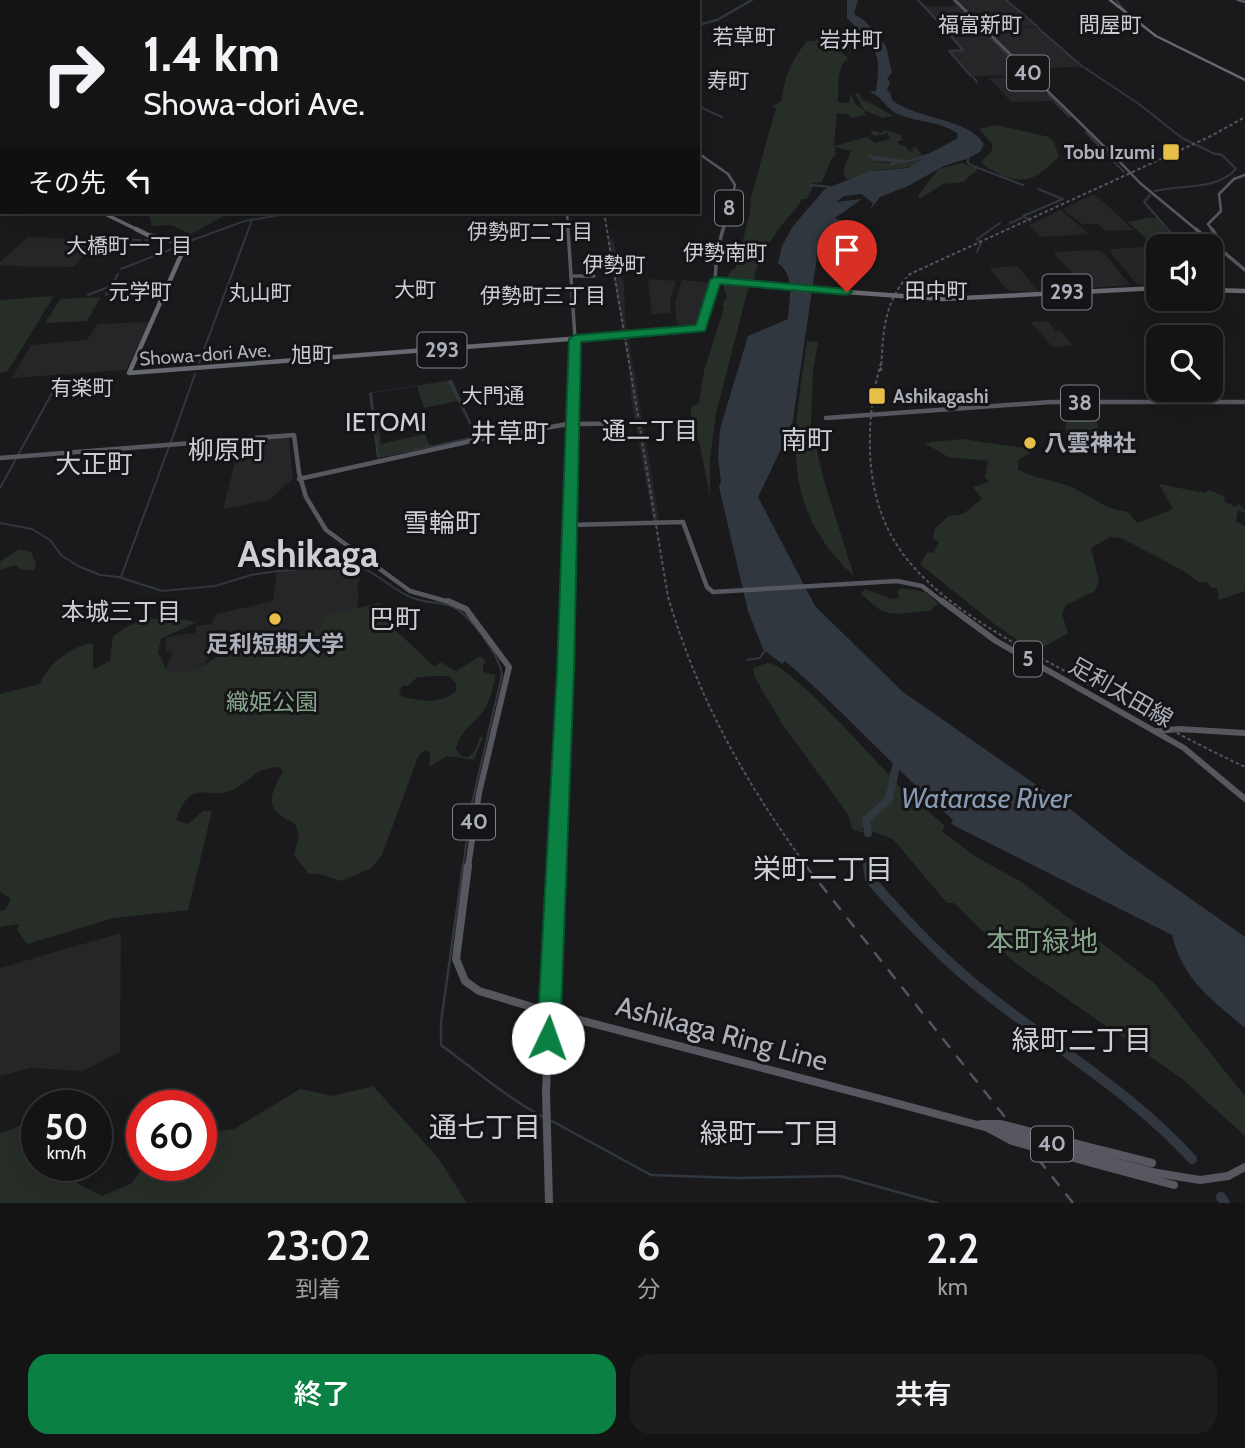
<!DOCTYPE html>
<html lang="ja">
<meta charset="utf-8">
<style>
:root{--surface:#141415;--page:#1d1d1e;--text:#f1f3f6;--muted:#9d9ea0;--line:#333334;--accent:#0b8043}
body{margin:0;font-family:Cabin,"Noto Sans JP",sans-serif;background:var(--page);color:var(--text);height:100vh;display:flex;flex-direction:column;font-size:26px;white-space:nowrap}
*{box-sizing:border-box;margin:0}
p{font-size:23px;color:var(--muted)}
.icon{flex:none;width:38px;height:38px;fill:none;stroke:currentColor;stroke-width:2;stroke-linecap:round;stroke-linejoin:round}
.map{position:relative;height:1203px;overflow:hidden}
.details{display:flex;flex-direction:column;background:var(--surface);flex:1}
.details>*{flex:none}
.top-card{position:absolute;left:0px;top:0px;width:700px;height:214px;box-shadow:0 7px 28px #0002,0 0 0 2px var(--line);background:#141415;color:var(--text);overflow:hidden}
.buttons{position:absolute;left:1146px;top:234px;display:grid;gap:14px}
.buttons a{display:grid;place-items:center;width:77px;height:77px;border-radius:14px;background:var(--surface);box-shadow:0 7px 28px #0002,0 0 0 2px var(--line);font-size:35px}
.speed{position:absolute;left:21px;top:1090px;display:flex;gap:14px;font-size:35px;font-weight:700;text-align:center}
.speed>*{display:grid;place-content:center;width:91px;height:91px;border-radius:50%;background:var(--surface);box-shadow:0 7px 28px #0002,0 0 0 2px var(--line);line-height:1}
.speed small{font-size:18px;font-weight:400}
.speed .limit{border:10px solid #d22;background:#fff;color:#111}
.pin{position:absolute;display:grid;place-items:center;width:60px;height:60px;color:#fff;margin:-72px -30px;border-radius:50% 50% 50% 0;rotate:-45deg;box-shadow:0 0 7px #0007}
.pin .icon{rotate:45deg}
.me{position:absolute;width:77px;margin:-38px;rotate:3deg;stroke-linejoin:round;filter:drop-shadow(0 0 5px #0008)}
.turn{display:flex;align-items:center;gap:24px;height:147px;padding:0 28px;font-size:32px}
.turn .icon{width:91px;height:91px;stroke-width:2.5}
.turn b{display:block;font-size:49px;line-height:60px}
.then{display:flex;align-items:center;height:66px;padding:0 28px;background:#0003;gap:14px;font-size:26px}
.eta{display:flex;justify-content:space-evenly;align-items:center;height:119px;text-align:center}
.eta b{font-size:42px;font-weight:600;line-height:49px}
.button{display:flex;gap:14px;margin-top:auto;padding:14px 28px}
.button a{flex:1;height:80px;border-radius:21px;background:var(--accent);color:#fff;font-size:28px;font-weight:600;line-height:80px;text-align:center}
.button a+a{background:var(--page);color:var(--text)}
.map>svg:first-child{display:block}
</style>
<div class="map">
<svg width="1245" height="1203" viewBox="0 0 1245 1203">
<rect width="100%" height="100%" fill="#1a1a1c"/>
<!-- built -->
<g fill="#262629">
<path d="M957,0h49l30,26h-52z"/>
<path d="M924,6h34l14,13 -36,1z"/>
<path d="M1037,27l46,40 -57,1 -41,-40z"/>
<path d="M944,28h37l47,47 -56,1 -23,-25 14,-1z"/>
<path d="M1030,77l24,24 -43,1 -22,-24z"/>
<path d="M1094,194l14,12 25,24 -27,1 -8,-7h-16l-19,-15z"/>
<path d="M1060,210h1l28,24 -49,3 -11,-12z"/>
<path d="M28,237l72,3 -27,27 -73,-1v-4z"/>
<path d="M613,239l11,44 1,34 8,51 -3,1h4l8,53 -7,1 -4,-28 -2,-26 -22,-129z"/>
<path d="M1178,245l2,2h-22v38l-21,-1 -27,-32 3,-3z"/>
<path d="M1096,250l7,2 27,33 -44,3 -33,-36z"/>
<path d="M1017,266l9,10 13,16 -31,-1 -19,-23z"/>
<path d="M651,279l25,2 -6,20 1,12 -19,2 -4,-32z"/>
<path d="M682,280l28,3 -11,40 -4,3 -13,1 -6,-6 -1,-18z"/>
<path d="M1048,321l8,10h5l11,14 -19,2 -23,-25z"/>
<path d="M150,322l-24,48 -114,8 19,-33 56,-5 11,-16z"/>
<path d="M636,427l8,1 15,93h-6z"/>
<path d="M287,437l2,1 4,41 -24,21 -46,9 17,-67z"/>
<path d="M356,564l6,3 -5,24 2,7 -2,10 -5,5 -41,21 -72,8 -14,10 -15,3 -11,17 -35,2 9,-23 -7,2v-16l29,-4 1,-7 16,-2 4,-10 57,-13 4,-30z"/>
<path d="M121,933l-1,119 -37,19 -52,-3 -31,8v-108z"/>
</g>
<!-- green -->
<g fill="#262e27" fill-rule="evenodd">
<path d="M0,0h422v2h-420l-2,48z"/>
<path d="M830,27l17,13 -5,13 6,5c-12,10 -9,29 -10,44l11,1 2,-10 4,11 9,6 -9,-17h4l3,7c12,3 20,11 32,16l-12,2 -16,-7 -3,1 4,3 -16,3 -4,-4 -10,-1 -3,33 33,-9 8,6 15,-4 -2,-6 -13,3 -5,-3 3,-1 -3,-2 12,3 2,-2 -3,-2 21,6 -1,3 3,2 -6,1v3l7,2 5,6 4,-3 -5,-1 7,-1 6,8 -15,5 -29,-3 -4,4 14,2 37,-5c-16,15 -34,8 -53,13 -10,2 -16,8 -26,8l-3,-8 8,-20 -16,-4 1,8 -4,3 -10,24 -12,2 3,2 -6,13h-5c-5,11 -14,17 -21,27 -12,16 -24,36 -28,56l-4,3 -33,129 -6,44v38l-11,-54 -8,-16v-19l8,-4 5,-32 20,-63 -2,-3 5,-9c-7,-9 -1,-23 9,-28l14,-56 1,-15 25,-89 -4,-1 10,-7c0,-18 12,-44 25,-59h7z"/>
<path d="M996,125l53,12 5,5 5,15c-8,7 -20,20 -32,22 -15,3 -36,-7 -46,-17l11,-12v-6l-13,-15z"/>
<path d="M962,163l16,6 -15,13 -20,2 -23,15 -2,-4 21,-26z"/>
<path d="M148,212h83l-40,22 -20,-9 -19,1z"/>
<path d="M1148,218h9l20,25 -25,1 -24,-22z"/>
<path d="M54,296l-47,76 -7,1v-73z"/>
<path d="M101,297l-14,24 -42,2 15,-24z"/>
<path d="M807,341l11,1 -5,29 -2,54 13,56 30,95c-77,-71 -60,-143 -47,-235z"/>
<path d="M449,381l9,20 -34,7 -7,-22z"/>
<path d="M1076,409l17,1 5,15 -1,14 -16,-7 -15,1 -1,-7z"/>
<path d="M374,422h4l3,22 44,-10 4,10 4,2 -54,11z"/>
<path d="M962,439l62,9 6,5 -12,7v10c19,9 30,9 48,15 24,9 36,24 62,27l9,11 36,-14 -14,-25 46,9 4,-3 15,6 1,6 11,5 2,-3 7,6v3l-7,-3 -2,11 9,5v65l-26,9 -2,-12h-5l-5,-6 -7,1 -18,-13 -61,-32 -11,-1 -19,11 8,33 -4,10 -29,14 -4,9 6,19 -33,19 -42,-29 -73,-59 8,-12 5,1 6,-11 -6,-3 2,-11 14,-12 14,-2 19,-15 -9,-12 16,-5 -4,-5 3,-16 -40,-4 -24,-14z"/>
<path d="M19,549l12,3 5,12 -2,6h-12l-7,-5 -15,5v-8z"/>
<path d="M902,588l23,4 13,11 -8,8c-36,1 -41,12 -69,-18l4,-4 27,10 7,-1 -2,-7z"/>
<path d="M378,603l18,5 1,6 -6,12 44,41 5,-5 16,9 24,-15 6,5 -3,4v7l13,3c-3,11 -5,24 -11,33 -11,18 -23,19 -29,41l5,7 7,1 6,-5 6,-15h3l-9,23 -27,-4 -18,11 1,-14 -5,-3 -7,7 -36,98 -11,13 -29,13 -23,-7h-10l-15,-19 5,-20 -4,-11c-32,-16 -26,-26 -12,-53l-3,-4c-29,2 -25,12 -48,23 -25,11 -41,-14 -56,30l12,4 15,-13h9l-24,99 -74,8 -87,26 -10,-14 2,-6 -19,3v-16l5,-1 6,-11 -11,-7v-198l40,-10c8,-20 31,-38 53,-41v24l2,2 15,-8 3,-24c24,-22 54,-21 84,-15l-36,17 -3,13 10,21 28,-2 33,-23 29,-14 18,2 44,-8 6,-12zM431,676h18l7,7v9c-22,13 -30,9 -54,5l-3,-4 3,-7h6l8,-8z"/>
<path d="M767,663c21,-1 102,91 121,111l2,-2 7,7 -1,4 49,43 -3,5 31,24 50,28 132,101 90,112v40l-64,-58 -167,-116 -60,-59h-7l-54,-64 -32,-12 3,6 -12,-4 -3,-13 -68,-94 -26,-44 -2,-10z"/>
<path d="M373,1086l66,73 28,44h-467v-70l37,-13v46h8l57,30 30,-13 11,-17h58v-33l33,-4 66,-40 33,7z"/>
</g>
<!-- water -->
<g fill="#30373f" fill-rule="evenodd">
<path d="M847,0h11l-4,14 11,7 21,25 6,27 -5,5 3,4 -3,8 3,2 2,8c26,20 76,18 92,44l-4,8 -11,6 -25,8 -36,20 -28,11 -10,13 3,-7 -12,-9 -17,2 -8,6 26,-3 -27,19 13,5 -30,27 -26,176 -34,71 57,109 88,86 162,113 59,47 121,85v91c-33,-28 -62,-48 -73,-93l-217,-109 -4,-3 2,-3c-58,-51 -109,-109 -168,-159l-3,3 -19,-15 -15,-38 -29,-124 2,-5 -3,-24 2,-29 28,-93 40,-17c1,-21 8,-42 -10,-56l4,-17 11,-20 32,-37 45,-18 38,-3 17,-10 -24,6 -7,-2 2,3 -5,1v-4l-16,-1 -9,-6 41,5 23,-7 28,-15 -1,-5c-19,-13 -43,-10 -63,-21 -10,-6 -13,-17 -25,-20l7,-1c6,-41 0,-43 -29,-73z"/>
<path d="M452,380l26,58 -101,20 -8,-65zM448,381l27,55 -96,21 -7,-64z"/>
</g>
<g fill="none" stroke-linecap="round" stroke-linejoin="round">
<!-- stream-far1 -->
<g stroke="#30373f" stroke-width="2">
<path d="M918,0l25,27"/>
<path d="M953,0l4,5"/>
<path d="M1006,0l31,26"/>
<path d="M1116,0l9,11"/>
<path d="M959,6l15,15"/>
<path d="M944,28l19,22 -14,1 22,25"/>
<path d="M981,28l29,29"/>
<path d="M1038,28l45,39"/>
<path d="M1012,59l16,16"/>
<path d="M1085,68l54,36 43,34 29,14"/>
<path d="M973,77l4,5"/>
<path d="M1030,77l14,14"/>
<path d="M1048,94l6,6"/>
<path d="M1055,102l15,15"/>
<path d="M698,106l24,11"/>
<path d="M1086,132l17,18"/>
<path d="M1107,154l8,9"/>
<path d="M968,158v5l5,3 50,19"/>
<path d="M1116,164l5,5"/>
<path d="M1122,170l2,2"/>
<path d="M811,185l20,2"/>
<path d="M1155,191c27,-7 61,0 81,-22l-14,-14 -10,-2"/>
<path d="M1150,195l-6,7 36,41"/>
<path d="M1030,221l-7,-5 40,-17 -25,-10"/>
<path d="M1010,223l12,-5"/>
<path d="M107,239l34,1"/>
<path d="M145,240l19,1"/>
<path d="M187,242l58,-21 41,-7"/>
<path d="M977,252l4,-9 -4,-4 23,-16"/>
<path d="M121,269l61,-24"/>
<path d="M88,295l23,-9"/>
<path d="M106,295l12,-21"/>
<path d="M199,363l53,-143"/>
<path d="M171,442l24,-68"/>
<path d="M0,488l58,-106"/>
<path d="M0,523l32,6 18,11 11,15 17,11 22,9 19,2 43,14 53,-5 36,-11 27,-4 78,-6c21,7 37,26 57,33 12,5 26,4 38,8 18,7 49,50 51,69l-31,132 -8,60"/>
<path d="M121,577l48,-130"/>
<path d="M747,660l13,-2 6,-9"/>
</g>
<!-- stream -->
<g stroke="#30373f" stroke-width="2.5">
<path d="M463,866l-22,156v23c34,25 65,52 102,72"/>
<path d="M552,1121l99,54 86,3 103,-2 97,27"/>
</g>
<!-- river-far2 -->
<path stroke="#30373f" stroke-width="2.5" d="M698,25l19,-5 35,-20"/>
<!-- river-far1 -->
<g stroke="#30373f" stroke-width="8">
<path d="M868,833l-2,-13 23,-21 8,-37"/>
<path d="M868,864v3"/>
</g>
<!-- river -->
<g stroke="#30373f" stroke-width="10">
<path d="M868,866l2,13c36,42 74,82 118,116 69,54 144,98 204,164"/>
<path d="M1221,1197l4,6"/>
</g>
<!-- major-far4 -->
<g stroke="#57585f" stroke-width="2.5">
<path d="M955,0l164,161"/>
<path d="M1238,0l7,2"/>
<path d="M698,153l30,21 7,11 -12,46"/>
<path d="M1140,183l58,48"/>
<path d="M567,212l1,19"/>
<path d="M1213,231l-5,-7 13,-13 -2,-17 15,-15 11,-4"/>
</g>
<!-- major-far3 -->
<g stroke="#57585f" stroke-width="3.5">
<path d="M568,229l7,110 -1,56"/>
<path d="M1196,229l49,41"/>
<path d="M1212,229l9,14 -4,4"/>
<path d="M571,276h23"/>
<path d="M715,280l2,-28 6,-23"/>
</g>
<!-- major-far2 -->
<g stroke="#57585f" stroke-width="4.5">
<path d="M826,418l225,-16h194"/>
<path d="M0,458l294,-23 5,38 7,24 20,33 84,61 43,12"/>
<path d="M299,479l177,-39 92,-16 118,-1"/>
<path d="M570,525l113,-3 24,65 6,5 184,-11 25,5 22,17"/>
<path d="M567,603l7,-210"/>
</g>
<!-- major-far1 -->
<g stroke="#57585f" stroke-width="6">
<path d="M448,601l18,8 43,58 -30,126 -11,74"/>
<path d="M942,601l54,40 188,107 61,51"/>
<path d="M1156,731l23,-2 66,4"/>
<path d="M555,867l12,-266"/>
</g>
<!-- major -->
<g stroke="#57585f" stroke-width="8">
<path d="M468,866l-12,93 9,22 14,10 70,21 328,86"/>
<path d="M1101,1150l51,13"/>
<path d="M1114,1169l60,16"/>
<path d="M1228,1176l17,-9"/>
<path d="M549,1203l-3,-111 9,-226"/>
</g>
<!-- highway-far2 -->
<path stroke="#676971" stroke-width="2.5" d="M1110,0l46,36 89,44"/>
<!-- highway-far1 -->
<path stroke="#676971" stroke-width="3.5" d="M101,212l39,19"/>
<!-- highway -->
<g stroke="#676971" stroke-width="4.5">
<path d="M136,229l12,6 38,9 -57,129 478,-37"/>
<path d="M1211,290l34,1"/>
<path d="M942,299l216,-11"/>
<path d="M676,330l25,-2 14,-48 132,12"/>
</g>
<!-- rail-far1 -->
<g stroke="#54555b" stroke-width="2" stroke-dasharray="3.5 2.5" stroke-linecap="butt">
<path d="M604,212l64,385c31,104 76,183 139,270"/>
<path d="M881,363c-15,51 -17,118 7,166 33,70 129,115 193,151 54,30 108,61 164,87"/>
<path d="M881,371c2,-37 2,-69 29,-97l301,-138 34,-19"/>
</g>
<!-- rail -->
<path stroke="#54555b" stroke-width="2.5" stroke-dasharray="12 10" stroke-linecap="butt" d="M806,866l267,337"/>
<!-- major-bridge-far1 -->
<path stroke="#57585f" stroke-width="2.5" d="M1119,161l21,22"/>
<!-- major-bridge -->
<g stroke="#57585f" stroke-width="8">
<path d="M877,1098l280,75 43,7 28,-4"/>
<path d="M981,1124h20l100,26"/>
<path d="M988,1128l24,13 102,28"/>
</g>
<!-- highway-bridge -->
<g stroke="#676971" stroke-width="4.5">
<path d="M847,292l95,7"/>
<path d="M607,336l69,-6"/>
</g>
</g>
<!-- route -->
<path fill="#0b8043" stroke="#07532c" stroke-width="2" d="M715,277l132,12 5,3 -5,3 -127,-11 -15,47 -124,11 -7,329 -14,367 -4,9 -8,3 -8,-3 -3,-9 20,-367 12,-332 6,-4 121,-10 14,-45z"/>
<!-- markers -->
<g fill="#e6be48" stroke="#151517" stroke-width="2.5">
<rect x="1162" y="143" width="18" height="18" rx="3.5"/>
<rect x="868" y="387" width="18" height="18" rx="3.5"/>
<circle cx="1030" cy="443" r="7"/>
<circle cx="275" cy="619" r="7"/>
</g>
<g text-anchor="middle" stroke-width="6" stroke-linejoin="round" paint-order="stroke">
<!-- far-poi labels -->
<g font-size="19" font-weight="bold" fill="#adb0ba" stroke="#151517" text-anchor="end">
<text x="1155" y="159">Tobu Izumi</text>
<text x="893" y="403" text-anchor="start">Ashikagashi</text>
</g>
<!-- far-street labels -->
<g font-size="19" fill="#adb0ba" stroke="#151517">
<text transform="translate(205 354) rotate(-4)" y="7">Showa-dori Ave.</text>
</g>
<!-- far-quarter labels -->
<g font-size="21" fill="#cecfd6" stroke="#151517">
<text x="980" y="32">福富新町</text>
<text x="1110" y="32">問屋町</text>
<text x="744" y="44">若草町</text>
<text x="851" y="47">岩井町</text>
<text x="728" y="88">寿町</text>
<text x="725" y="260">伊勢南町</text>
<text x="614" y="272">伊勢町</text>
<text x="415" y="297">大町</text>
<text x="936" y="298">田中町</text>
<text x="140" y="299">元学町</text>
<text x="260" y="300">丸山町</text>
<text x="312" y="362">旭町</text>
<text x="82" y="395">有楽町</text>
<text x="493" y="403">大門通</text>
</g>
<!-- shield labels -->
<g fill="#151517" stroke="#7f8289" stroke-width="2">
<rect x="1007" y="55.5" width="42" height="35" rx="5"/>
<rect x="715" y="190.5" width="28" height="35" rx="5"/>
<rect x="1042.5" y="274.5" width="49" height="35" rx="5"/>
<rect x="417.5" y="332.5" width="49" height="35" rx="5"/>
<rect x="1061" y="385.5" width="38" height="35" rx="5"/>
<rect x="1014" y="641.5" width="28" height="35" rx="5"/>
<rect x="453" y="804.5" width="42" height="35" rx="5"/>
<rect x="1031" y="1126.5" width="42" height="35" rx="5"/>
</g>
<g font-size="21" font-weight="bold" fill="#adb0ba">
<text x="1028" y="80">40</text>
<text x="729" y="215">8</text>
<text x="1067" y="299">293</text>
<text x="442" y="357">293</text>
<text x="1080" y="410">38</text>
<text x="1028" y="666">5</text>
<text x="474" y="829">40</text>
<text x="1052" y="1151">40</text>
</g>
<!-- far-neighbourhood labels -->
<g font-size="21" fill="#cecfd6" stroke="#151517">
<text x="530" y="239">伊勢町二丁目</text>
<text x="129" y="253">大橋町一丁目</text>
<text x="543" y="303">伊勢町三丁目</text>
</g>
<!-- poi labels -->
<g font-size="23" font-weight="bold" fill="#adb0ba" stroke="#151517" text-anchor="start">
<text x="1044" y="451">八雲神社</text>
<text x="275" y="652" text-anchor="middle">足利短期大学</text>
</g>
<!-- street labels -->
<g font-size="23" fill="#adb0ba" stroke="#151517">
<text transform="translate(1121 692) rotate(30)" y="8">足利太田線</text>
</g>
<!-- park labels -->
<g font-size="23" fill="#86a48a" stroke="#151517">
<text x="272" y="710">織姫公園</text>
</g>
<!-- neighbourhood labels -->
<g font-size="24" fill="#cecfd6" stroke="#151517">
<text x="650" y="439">通二丁目</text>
<text x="121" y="620">本城三丁目</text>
</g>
<!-- quarter labels -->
<g font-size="26" fill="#cecfd6" stroke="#151517">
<text x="386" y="431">IETOMI</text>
<text x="510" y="442">井草町</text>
<text x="807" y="449">南町</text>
<text x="227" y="459">柳原町</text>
<text x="94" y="473">大正町</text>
<text x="442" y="532">雪輪町</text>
<text x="395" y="628">巴町</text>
</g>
<!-- near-water labels -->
<g font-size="28" font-style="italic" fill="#879ab2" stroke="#151517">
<text x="986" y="808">Watarase River</text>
</g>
<!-- near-neighbourhood labels -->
<g font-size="28" fill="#cecfd6" stroke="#151517">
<text x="823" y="879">栄町二丁目</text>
<text x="1082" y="1050">緑町二丁目</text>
<text x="485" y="1137">通七丁目</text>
<text x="770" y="1143">緑町一丁目</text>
</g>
<!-- near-park labels -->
<g font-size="28" fill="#86a48a" stroke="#151517">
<text x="1042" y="951">本町緑地</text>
</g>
<!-- near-street labels -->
<g font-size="28" fill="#adb0ba" stroke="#151517">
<text transform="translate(722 1033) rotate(15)" y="10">Ashikaga Ring Line</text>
</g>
<!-- town labels -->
<g font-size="37" font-weight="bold" fill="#cecfd6" stroke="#151517">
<text x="308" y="567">Ashikaga</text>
</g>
</g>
</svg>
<div class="buttons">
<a><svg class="icon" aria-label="sound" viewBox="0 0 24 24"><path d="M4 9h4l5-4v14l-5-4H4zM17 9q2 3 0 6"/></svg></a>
<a><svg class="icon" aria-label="search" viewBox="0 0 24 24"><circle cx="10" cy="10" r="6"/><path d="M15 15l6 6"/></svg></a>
</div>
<div class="speed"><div>50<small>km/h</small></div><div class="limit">60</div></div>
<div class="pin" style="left:847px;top:292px;background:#d93025"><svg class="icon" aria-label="arrive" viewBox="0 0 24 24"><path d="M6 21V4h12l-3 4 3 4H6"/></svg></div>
<svg class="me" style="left:548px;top:1038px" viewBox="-20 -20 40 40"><circle r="19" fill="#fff"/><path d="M0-13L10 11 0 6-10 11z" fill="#0b8043"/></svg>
<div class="top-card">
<div class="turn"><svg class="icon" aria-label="right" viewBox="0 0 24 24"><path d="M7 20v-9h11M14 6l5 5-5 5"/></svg><div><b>1.4 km</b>Showa-dori Ave.</div></div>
<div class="then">その先<svg class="icon" aria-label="left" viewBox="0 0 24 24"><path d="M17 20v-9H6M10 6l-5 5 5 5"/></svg></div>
</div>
</div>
<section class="details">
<div class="eta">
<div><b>23:02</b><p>到着</p></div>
<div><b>6</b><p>分</p></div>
<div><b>2.2</b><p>km</p></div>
</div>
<div class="button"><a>終了</a><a>共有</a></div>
</section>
